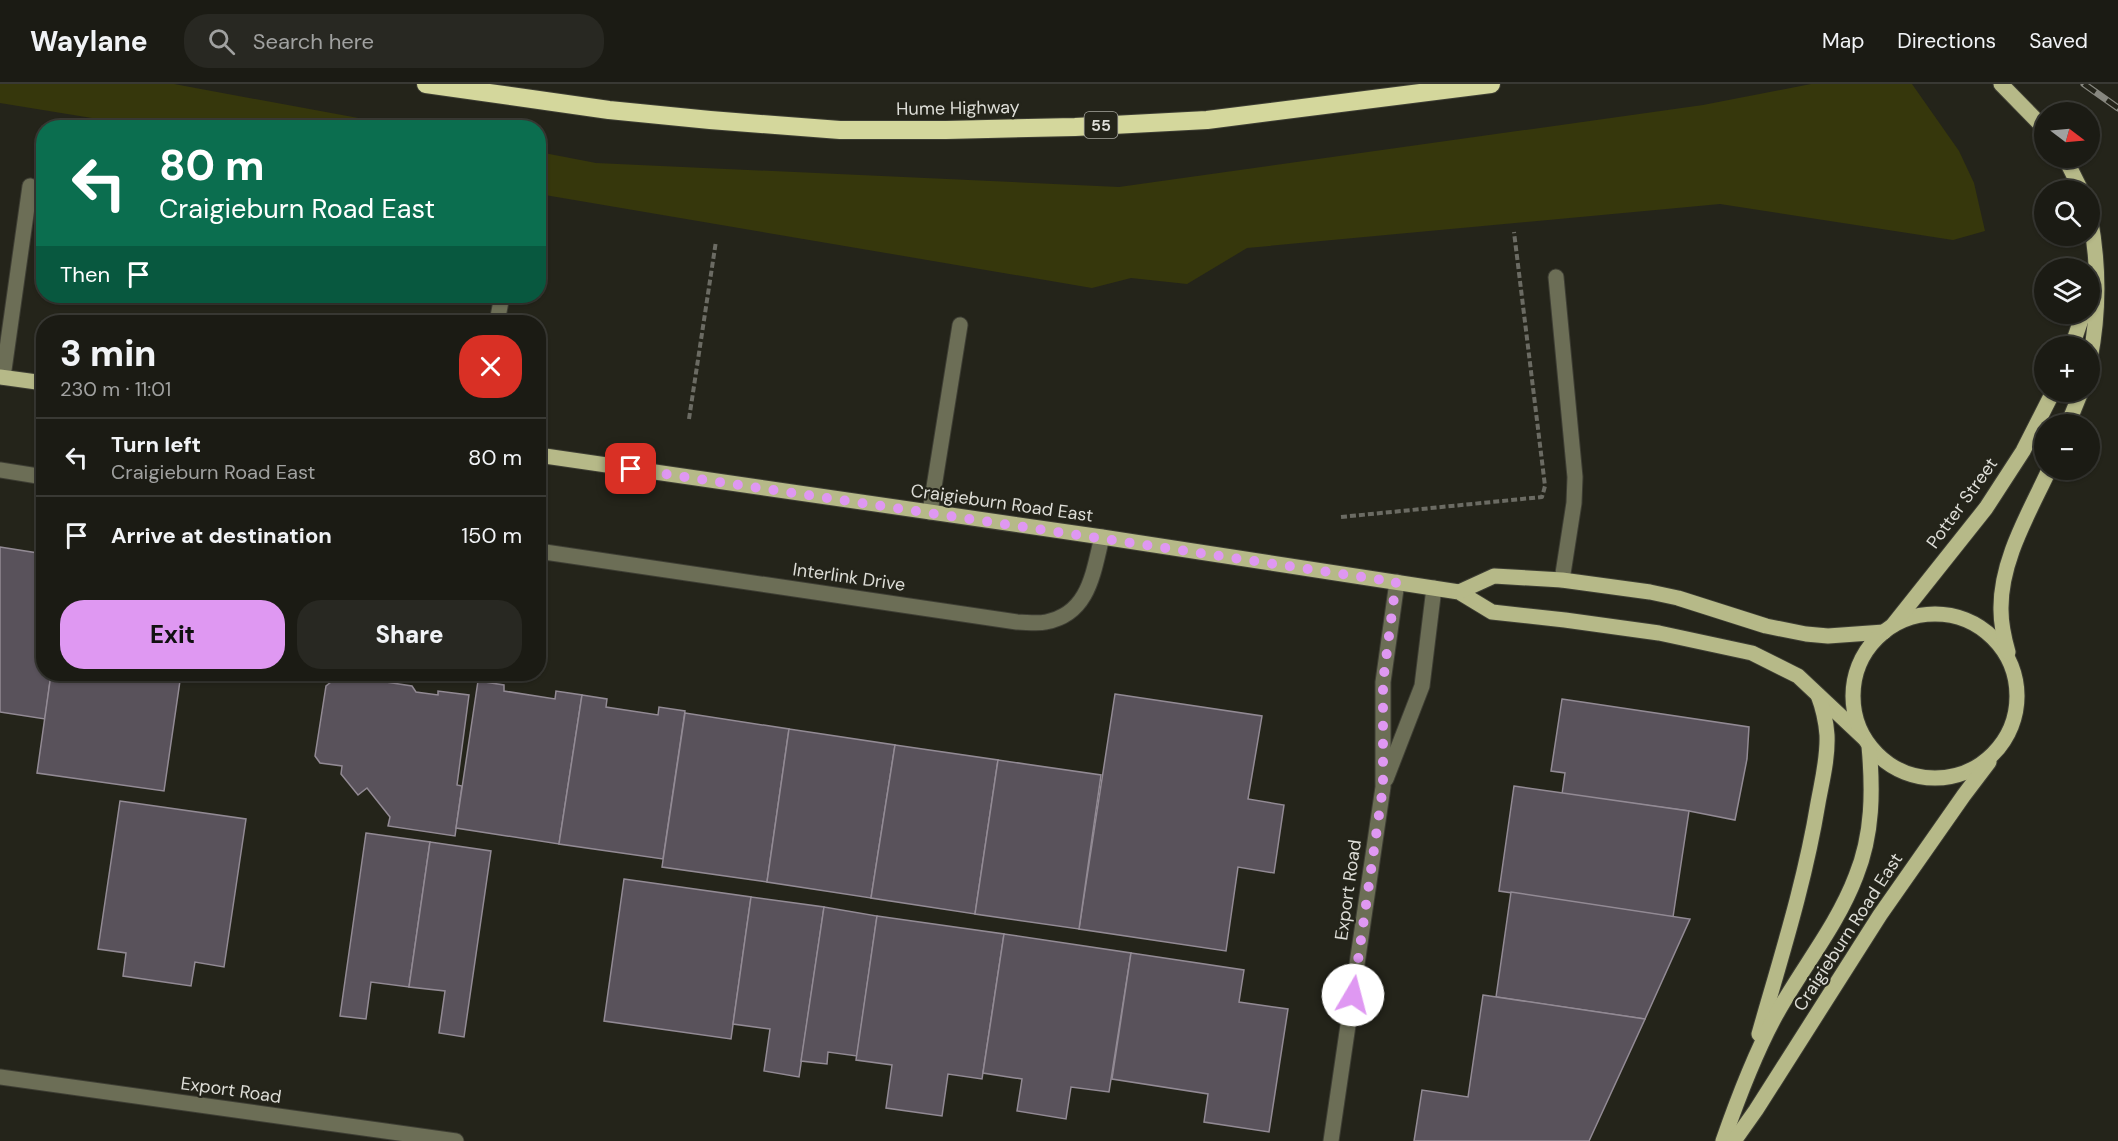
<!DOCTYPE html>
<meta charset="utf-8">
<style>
:root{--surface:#1b1b14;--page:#282822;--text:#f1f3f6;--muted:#a0a1a0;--line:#393934;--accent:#df98f2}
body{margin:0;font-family:"DM Sans",sans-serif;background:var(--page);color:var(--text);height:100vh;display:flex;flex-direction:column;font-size:22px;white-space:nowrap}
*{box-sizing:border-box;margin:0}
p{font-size:20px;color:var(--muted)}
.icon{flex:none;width:33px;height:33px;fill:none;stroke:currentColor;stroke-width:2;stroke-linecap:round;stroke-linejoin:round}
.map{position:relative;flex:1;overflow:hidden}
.sheet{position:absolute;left:36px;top:231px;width:510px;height:366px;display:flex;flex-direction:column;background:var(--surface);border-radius:24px;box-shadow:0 2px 4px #0004,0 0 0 2px var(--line)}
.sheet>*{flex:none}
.top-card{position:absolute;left:36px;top:36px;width:510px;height:183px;border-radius:24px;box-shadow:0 2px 4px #0004,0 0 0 2px var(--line);background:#0b6e4f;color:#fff;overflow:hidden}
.needle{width:39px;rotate:106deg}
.controls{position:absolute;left:2034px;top:18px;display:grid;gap:12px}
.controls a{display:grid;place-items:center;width:66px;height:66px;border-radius:50%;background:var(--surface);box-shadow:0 2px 4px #0004,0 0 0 2px var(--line);font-size:30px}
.pin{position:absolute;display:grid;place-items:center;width:51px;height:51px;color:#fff;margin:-26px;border-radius:12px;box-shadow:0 3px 9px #0006}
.me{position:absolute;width:66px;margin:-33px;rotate:8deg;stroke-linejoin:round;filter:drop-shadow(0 0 4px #0008)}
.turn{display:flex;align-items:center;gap:21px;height:126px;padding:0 24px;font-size:27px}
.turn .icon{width:78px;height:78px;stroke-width:2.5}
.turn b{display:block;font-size:42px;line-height:51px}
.then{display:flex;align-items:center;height:57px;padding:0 24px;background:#0003;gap:12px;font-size:22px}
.round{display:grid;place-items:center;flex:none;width:63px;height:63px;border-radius:24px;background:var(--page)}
.headline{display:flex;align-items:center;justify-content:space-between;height:102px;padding:0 24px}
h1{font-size:36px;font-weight:800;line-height:45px}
.primary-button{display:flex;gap:12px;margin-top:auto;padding:12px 24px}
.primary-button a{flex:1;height:69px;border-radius:24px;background:var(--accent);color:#111;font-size:24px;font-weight:800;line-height:69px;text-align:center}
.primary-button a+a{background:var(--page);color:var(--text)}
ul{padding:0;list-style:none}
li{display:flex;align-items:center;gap:18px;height:78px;padding:0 24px;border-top:2px solid var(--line)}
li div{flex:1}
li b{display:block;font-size:22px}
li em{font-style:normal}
header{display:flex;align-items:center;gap:36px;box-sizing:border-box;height:84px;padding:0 30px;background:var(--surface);border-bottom:2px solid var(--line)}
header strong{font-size:28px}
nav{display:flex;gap:33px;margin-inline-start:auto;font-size:21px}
.search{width:420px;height:54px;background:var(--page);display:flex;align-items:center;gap:15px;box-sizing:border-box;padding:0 21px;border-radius:24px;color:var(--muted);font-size:22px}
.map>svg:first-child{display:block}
</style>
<header>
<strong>Waylane</strong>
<div class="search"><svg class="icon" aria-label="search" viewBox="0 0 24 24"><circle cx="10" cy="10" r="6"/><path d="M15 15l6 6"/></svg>Search here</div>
<nav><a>Map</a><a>Directions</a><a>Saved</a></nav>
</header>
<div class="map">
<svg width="2118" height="1057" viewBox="0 0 2118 1057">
<rect width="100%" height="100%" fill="#24241a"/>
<!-- green -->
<g fill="#36370c">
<path d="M0,0h174l233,43h-260l-147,-24z"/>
<path d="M1811,0h101l47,67 15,32 11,48 -32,9 -233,-36 -473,44 -60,36 -56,-6 -39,10 -553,-94v-42l57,11 523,24 584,-82z"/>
</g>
<!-- building -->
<g fill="#59525b" stroke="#928a94" stroke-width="1.5">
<path d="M0,463l44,7v120h7l-6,45 -45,-7z"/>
<path d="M51,590h130l-17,117 -127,-18z"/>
<path d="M340,591l72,11 4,6 22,3v-4l31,4 -12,90 5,1 -7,50 -67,-10 2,-9 -23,-29 -9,7 -17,-21 1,-8 -22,-3 -5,-7 11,-70z"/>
<path d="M478,597l26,4v6l51,8 1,-8 26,4 -23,149 -103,-16z"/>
<path d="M1115,610l147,22 -14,83 36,6 -10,68 -36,-6 -12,84 -147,-22z"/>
<path d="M582,611l25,4 -1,8 52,8 1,-8 26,4 -22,148 -104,-15z"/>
<path d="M1562,615l187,28 -2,32 -12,61 -46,-9 -127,-17 3,-21 -14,-2z"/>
<path d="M685,629l104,16 -22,153 -105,-15z"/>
<path d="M789,645l106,16 -24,153 -104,-16z"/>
<path d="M895,661l103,15 -23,154 -104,-16z"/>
<path d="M998,676l103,15 -22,154 -104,-15z"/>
<path d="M1514,702l175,25 -16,106 -174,-26z"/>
<path d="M120,717l126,18 -22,148 -29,-5 -4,24 -68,-10 3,-23 -28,-4z"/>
<path d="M366,749l64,9 -21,145 -38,-5 -5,37 -26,-3z"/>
<path d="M430,758l61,9 -27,186 -25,-4 6,-42 -36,-4z"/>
<path d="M624,795l127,18 -20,142 -127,-18z"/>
<path d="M1511,808l179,27 -45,100 -149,-22z"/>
<path d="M751,813l73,10 -25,170 -35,-6 6,-42 -37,-5z"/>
<path d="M824,823l53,9 -20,140 -29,-4 -1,12 -26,-3z"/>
<path d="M877,832l127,18 -22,145 -34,-5 -6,42 -56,-8 6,-43 -36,-5z"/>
<path d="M1004,850l127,19 -22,139 -38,-5 -5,32 -49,-8 5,-32 -39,-6z"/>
<path d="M1131,869l113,17 -5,32 49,7 -19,123 -65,-10 4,-28 -96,-15z"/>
<path d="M1483,911l162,24 -56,122h-175l8,-51 46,7z"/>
</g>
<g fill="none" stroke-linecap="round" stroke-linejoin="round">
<!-- minor casing -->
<g stroke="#3e3e34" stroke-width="17">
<g id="minor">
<path d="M1556,193l19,200 -1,26 -12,77"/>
<path d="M497,238l5,-26"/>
<path d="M3,293l27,-191"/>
<path d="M0,386l44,7"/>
<path d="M930,428l30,-187"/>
<path d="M538,467l479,71c9,0 20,2 29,0 43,-8 47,-49 56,-85"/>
<path d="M1386,695l36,-93 12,-98"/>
<path d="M0,993l456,64"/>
<path d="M1331,1057l52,-354v-105l14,-100"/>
</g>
</g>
<!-- major casing -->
<g stroke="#3e3e34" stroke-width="17">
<g id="major">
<path d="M2001,0l43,44"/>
<path d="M2065,74l16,32"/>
<path d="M2090,133c9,47 9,96 0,142"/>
<path d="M2072,262l11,-32"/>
<path d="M0,293l44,6"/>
<path d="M2068,340l13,-32"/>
<path d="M538,371l564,82 357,55 33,20 73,8 94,13 93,20 46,23 66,62"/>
<path d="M1459,508l35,-16 68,4 88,12 28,6 88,28 40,8 22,2 56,-4"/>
<circle cx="1935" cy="612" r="82"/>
<path d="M1893,541l93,-117 37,-57 30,-59"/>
<path d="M2008,568c-4,-14 -7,-27 -7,-42 -1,-49 28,-97 48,-140"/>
<path d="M1759,950c22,-77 46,-152 59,-231 4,-22 10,-45 9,-68 -1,-13 -4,-27 -9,-40"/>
<path d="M1723,1057c15,-43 31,-86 53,-126 26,-47 61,-89 80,-139 17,-42 17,-86 13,-130"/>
<path d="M1734,1057l22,-31 124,-195 84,-120 25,-33"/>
</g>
</g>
<!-- highway casing -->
<g stroke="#3e3e34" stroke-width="20">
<path id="highway" d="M426,0l183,26 101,10 130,10h106l129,-3 132,-7 284,-36"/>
</g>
<!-- path -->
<g stroke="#6b6b63" stroke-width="4" stroke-dasharray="6 3" stroke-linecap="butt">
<path d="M689,335l27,-178"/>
<path d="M1341,433l201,-20 3,-11 -31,-254"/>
</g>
<!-- minor -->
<use href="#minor" stroke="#6c6e56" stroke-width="15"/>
<!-- major -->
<use href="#major" stroke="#b6b988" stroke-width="15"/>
<!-- highway -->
<use href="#highway" stroke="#d4d79c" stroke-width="18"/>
<!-- rail casing -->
<g stroke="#87877f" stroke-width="7">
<path id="rail" d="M2084,0l34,24"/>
</g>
<!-- rail -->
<use href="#rail" stroke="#24241a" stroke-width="4.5" stroke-dasharray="14" stroke-linecap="butt"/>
</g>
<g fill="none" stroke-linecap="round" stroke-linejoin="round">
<!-- route -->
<path stroke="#df98f2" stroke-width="10" stroke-dasharray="0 18" d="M631,385l765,113 -13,100v105l-30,208"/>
</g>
<g text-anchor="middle" stroke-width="4.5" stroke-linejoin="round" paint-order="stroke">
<!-- shield labels -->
<rect fill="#24241a" stroke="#a6a69e" stroke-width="1.5" x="1084.5" y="28" width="33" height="26" rx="4.5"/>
<g font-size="16" font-weight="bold" fill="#ddddd7">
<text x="1101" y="47">55</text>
</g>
<!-- street labels -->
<g font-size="18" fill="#ddddd7" stroke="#24241a">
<text transform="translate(958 24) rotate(-1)" y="6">Hume Highway</text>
<text transform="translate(1002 419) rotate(8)" y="6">Craigieburn Road East</text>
<text transform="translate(1962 419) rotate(-54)" y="6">Potter Street</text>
<text transform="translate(849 493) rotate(8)" y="6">Interlink Drive</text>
<text transform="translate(1348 806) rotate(-82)" y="6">Export Road</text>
<text transform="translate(1848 848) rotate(-57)" y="6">Craigieburn Road East</text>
<text transform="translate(231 1006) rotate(8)" y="6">Export Road</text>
</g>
</g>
</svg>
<div class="controls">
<a><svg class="needle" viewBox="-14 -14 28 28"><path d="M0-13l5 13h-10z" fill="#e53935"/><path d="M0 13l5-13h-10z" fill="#a0a1a0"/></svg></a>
<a><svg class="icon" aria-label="search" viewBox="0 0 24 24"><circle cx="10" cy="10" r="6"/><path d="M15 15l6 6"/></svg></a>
<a><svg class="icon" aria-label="layers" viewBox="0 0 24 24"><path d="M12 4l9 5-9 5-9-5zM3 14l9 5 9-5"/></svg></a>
<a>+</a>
<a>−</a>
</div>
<div class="pin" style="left:631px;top:385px;background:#d93025"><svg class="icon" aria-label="arrive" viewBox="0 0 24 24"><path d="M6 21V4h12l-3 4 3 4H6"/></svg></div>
<svg class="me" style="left:1353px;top:911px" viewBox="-20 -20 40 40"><circle r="19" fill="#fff"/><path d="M0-13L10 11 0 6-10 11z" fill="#df98f2"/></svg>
<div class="top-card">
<div class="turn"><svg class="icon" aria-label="left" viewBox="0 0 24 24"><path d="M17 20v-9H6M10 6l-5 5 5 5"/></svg><div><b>80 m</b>Craigieburn Road East</div></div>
<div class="then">Then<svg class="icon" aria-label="arrive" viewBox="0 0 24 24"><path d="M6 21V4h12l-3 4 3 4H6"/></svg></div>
</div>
<section class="sheet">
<div class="headline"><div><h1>3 min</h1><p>230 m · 11:01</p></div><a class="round" style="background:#d93025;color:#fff"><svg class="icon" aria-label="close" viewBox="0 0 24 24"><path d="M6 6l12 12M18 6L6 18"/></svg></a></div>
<ul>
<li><svg class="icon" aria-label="left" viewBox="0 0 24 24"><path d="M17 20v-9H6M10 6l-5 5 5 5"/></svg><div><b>Turn left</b><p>Craigieburn Road East</p></div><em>80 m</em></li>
<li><svg class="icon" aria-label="arrive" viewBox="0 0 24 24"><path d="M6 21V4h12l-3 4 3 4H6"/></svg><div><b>Arrive at destination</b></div><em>150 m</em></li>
</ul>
<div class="primary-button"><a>Exit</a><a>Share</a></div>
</section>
</div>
